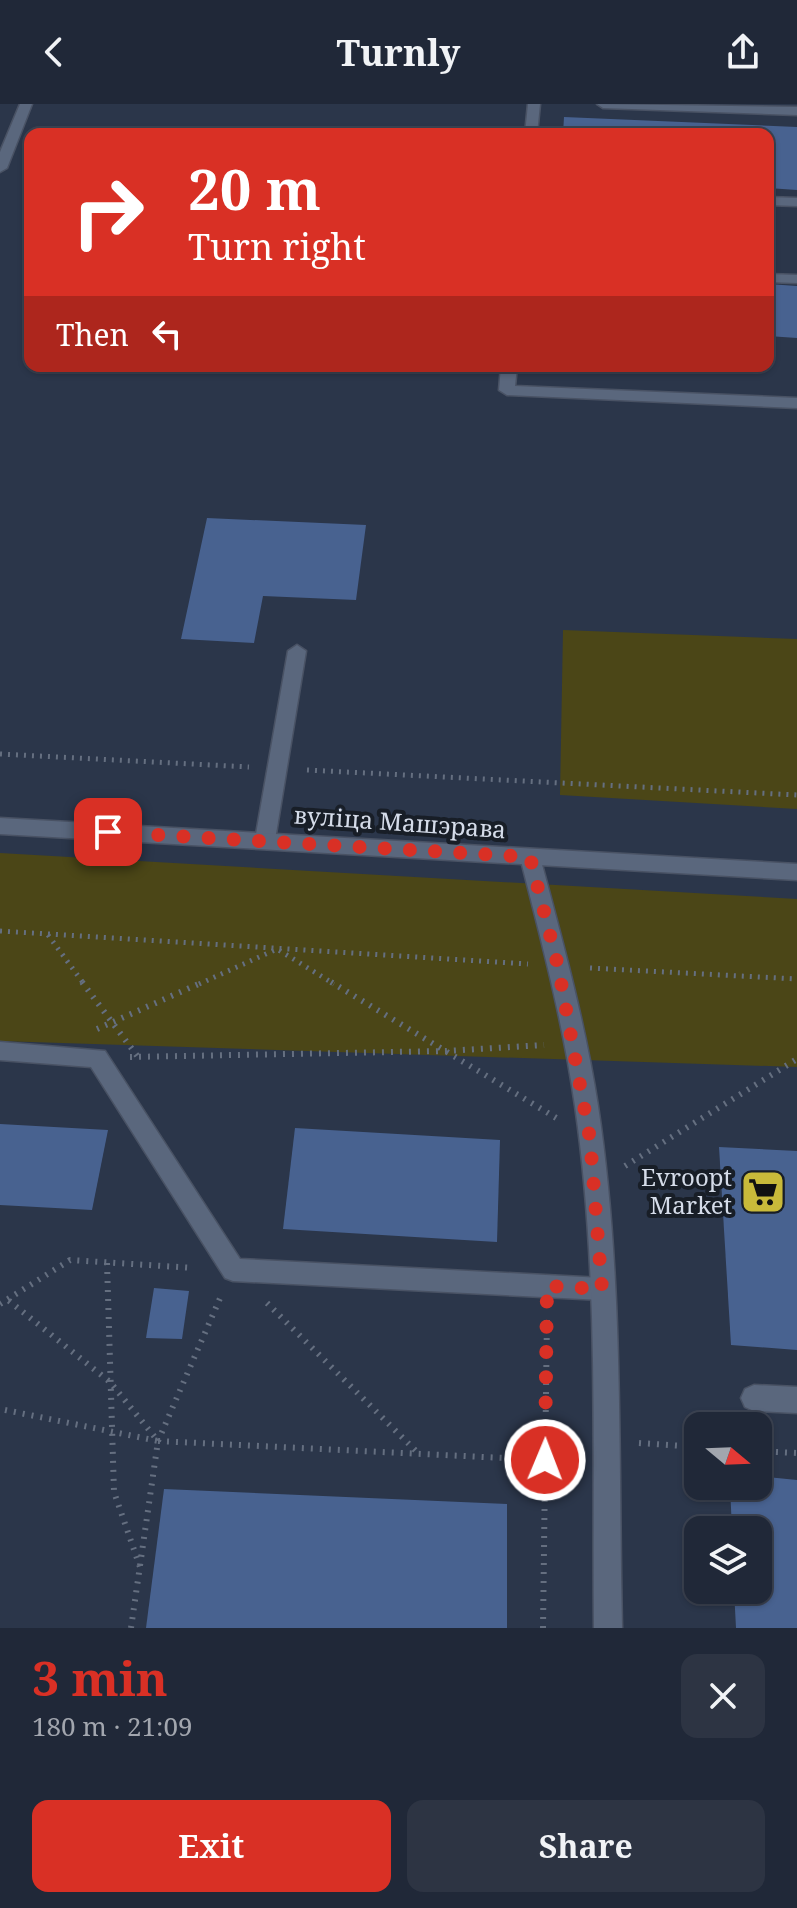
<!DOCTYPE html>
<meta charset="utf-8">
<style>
:root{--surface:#202838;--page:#2d3443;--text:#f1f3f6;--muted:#a2a6ae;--line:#3d4453;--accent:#d93025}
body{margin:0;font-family:"Noto Serif",serif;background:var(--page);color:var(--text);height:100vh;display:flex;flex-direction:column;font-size:30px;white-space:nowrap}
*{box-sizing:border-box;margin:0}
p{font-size:26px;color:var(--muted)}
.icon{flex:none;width:44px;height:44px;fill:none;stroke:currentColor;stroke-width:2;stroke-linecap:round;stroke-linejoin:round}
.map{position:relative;height:1524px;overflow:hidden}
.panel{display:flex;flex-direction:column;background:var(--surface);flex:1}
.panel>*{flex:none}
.banner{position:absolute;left:24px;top:24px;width:750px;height:244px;border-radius:16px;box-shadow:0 2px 6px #0004,0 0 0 2px var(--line);background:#d93025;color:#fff;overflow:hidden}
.needle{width:52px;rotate:109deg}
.buttons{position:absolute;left:684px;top:1308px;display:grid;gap:16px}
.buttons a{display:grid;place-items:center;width:88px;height:88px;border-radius:16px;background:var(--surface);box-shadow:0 2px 6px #0004,0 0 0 2px var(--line);font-size:40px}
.pin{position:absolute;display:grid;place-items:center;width:68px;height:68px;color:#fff;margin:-34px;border-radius:16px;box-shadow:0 4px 12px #0006}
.me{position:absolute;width:88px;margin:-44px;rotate:1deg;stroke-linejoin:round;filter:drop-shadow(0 0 6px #0008)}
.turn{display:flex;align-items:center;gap:28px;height:168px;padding:0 32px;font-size:36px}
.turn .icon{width:104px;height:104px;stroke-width:2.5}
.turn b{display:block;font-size:56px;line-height:68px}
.then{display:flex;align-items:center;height:76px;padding:0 32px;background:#0003;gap:16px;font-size:30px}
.round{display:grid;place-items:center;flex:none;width:84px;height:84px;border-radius:16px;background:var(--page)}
.overview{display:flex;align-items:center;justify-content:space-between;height:136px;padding:0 32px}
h1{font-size:48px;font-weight:700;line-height:60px;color:var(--accent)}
.primary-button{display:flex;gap:16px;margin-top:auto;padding:16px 32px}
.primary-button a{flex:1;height:92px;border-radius:16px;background:var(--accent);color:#fff;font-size:32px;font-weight:700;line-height:92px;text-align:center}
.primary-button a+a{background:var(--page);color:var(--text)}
header{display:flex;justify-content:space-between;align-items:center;height:104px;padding:0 32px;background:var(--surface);font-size:36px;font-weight:700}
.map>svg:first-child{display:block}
</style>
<header><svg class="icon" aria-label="back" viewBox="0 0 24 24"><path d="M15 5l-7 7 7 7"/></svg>Turnly<svg class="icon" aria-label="share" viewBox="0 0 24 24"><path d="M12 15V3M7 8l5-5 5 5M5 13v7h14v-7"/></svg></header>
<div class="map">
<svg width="797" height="1524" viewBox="0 0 797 1524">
<rect width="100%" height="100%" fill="#2b364a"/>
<!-- green -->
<g fill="#4b4617">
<path d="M563,526l234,9v170l-237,-14z"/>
<path d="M0,749l797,46v168l-797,-26z"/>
</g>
<!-- building -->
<g fill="#486290">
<path d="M564,13l233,10v63l-29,-2v-54h-205z"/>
<path d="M293,23l157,4v3h-158z"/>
<path d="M768,180l29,2v52l-29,-2z"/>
<path d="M207,414l159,7 -10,75 -93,-4 -9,47 -73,-4z"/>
<path d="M0,1020l108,6 -16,80 -92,-5z"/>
<path d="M295,1024l205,12 -3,102 -214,-13z"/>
<path d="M719,1043l78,4v199l-66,-5z"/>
<path d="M154,1184l35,3 -7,48 -36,-1z"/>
<path d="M758,1372l39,4v148h-61l-2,-38h24v-60h-26l-2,-44h28z"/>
<path d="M164,1385l343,15v124h-361z"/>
</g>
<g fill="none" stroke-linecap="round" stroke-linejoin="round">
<!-- service casing -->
<g stroke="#495264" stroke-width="3">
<g id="service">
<path d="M20,0h12l-25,64 -7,4v-20z"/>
<path d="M528,0h12l-3,30h-12z"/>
<path d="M597,0l200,3v8l-194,-7z"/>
<path d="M768,93l29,1v8l-29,-1z"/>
<path d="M768,170l29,1v8l-29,-1z"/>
<path d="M501,262h16l-2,20 282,12v10l-290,-13 -8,-5z"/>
<path d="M297,541l9,6 -31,189 -3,5h-14l-3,-5 33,-189z"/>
<path d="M0,938l105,9 135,208 362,19 9,3 3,8 -3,8 -9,3 -369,-19 -8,-3 -134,-211 -91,-7z"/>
<path d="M754,1281l43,2v26l-43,-2 -9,-4 -4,-9 4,-9z"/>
</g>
</g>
<!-- minor casing -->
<g stroke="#495264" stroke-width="3">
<path id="minor" d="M530,745l7,2 3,6c22,82 45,165 58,249 26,171 20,349 24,522h-28c-2,-173 6,-350 -19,-522 -12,-84 -34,-167 -55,-249l3,-6z"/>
</g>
<!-- tertiary casing -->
<g stroke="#495264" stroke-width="3">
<path id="tertiary" d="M0,714l797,46v16l-797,-46z"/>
</g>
<!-- path-far1 -->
<g stroke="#656f80" stroke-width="5" stroke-dasharray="2 6" stroke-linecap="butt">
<path d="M0,650l249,13"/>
<path d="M307,666l490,25"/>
<path d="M0,827l528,33"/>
<path d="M48,831l36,49"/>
<path d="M590,864l207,11"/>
<path d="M199,880l78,-35 57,35"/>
</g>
<!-- path -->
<g stroke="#656f80" stroke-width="6" stroke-dasharray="2 7" stroke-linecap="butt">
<path d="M82,878l56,75"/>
<path d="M331,878l227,137"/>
<path d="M97,925l106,-47"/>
<path d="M130,953l316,-6 98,-6"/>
<path d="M625,1062l172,-107"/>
<path d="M107,1159l7,229 26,75"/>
<path d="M267,1199l152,151"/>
<path d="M0,1200l70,-44 124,8"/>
<path d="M5,1306l153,31 -48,-59 -102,-82"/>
<path d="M158,1337l387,19"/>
<path d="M639,1339l59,4"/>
<path d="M758,1347l39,2"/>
<path d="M131,1524l27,-187 63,-145"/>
<path d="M543,1524l4,-313"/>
</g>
<!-- service -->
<use href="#service" fill="#5a677d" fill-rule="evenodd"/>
<!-- minor -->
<use href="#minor" fill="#5a677d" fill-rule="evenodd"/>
<!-- tertiary -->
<use href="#tertiary" fill="#5a677d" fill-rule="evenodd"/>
</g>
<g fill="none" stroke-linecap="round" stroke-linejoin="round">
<!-- route -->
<path stroke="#d93025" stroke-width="14" stroke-dasharray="0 25.2" d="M108,728l422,25 28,109 32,173 12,150 -55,-3 -2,174"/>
</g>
<!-- icons -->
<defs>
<g id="supermarket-square" transform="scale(2.3)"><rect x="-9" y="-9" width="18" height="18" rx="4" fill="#c9ba3a" stroke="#181e27"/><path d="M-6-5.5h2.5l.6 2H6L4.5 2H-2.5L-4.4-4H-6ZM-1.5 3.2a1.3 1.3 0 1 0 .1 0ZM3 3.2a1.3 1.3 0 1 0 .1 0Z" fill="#111"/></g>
</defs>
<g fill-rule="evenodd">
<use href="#supermarket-square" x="763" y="1088"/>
</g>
<g text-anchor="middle" stroke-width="8" stroke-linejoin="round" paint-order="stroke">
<!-- street labels -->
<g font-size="24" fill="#d5dce9" stroke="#181e27">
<text transform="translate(400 719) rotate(4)" y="8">вуліца Машэрава</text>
</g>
<!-- poi labels -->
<g font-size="24" fill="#d5dce9" stroke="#181e27" text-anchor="end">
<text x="732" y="1082">Evroopt<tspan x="732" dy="28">Market</tspan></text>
</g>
</g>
</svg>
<div class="buttons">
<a><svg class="needle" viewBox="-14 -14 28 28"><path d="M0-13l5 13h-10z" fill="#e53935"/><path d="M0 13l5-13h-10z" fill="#a2a6ae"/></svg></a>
<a><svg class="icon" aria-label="layers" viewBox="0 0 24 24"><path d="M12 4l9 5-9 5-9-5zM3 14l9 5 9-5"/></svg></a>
</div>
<div class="pin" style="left:108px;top:728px;background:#d93025"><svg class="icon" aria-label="arrive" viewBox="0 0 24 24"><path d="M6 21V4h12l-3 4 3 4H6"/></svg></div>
<svg class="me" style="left:545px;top:1356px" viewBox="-20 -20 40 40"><circle r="17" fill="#d93025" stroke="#fff" stroke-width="3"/><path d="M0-11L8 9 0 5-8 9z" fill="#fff"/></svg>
<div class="banner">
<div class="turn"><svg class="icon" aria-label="right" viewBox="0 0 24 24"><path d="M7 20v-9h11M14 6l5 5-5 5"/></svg><div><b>20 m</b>Turn right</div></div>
<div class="then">Then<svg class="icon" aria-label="left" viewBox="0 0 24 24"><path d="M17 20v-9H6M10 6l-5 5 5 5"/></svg></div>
</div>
</div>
<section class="panel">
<div class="overview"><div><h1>3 min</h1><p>180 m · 21:09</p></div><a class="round"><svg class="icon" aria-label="close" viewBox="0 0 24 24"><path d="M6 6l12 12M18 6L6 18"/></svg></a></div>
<div class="primary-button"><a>Exit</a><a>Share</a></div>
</section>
